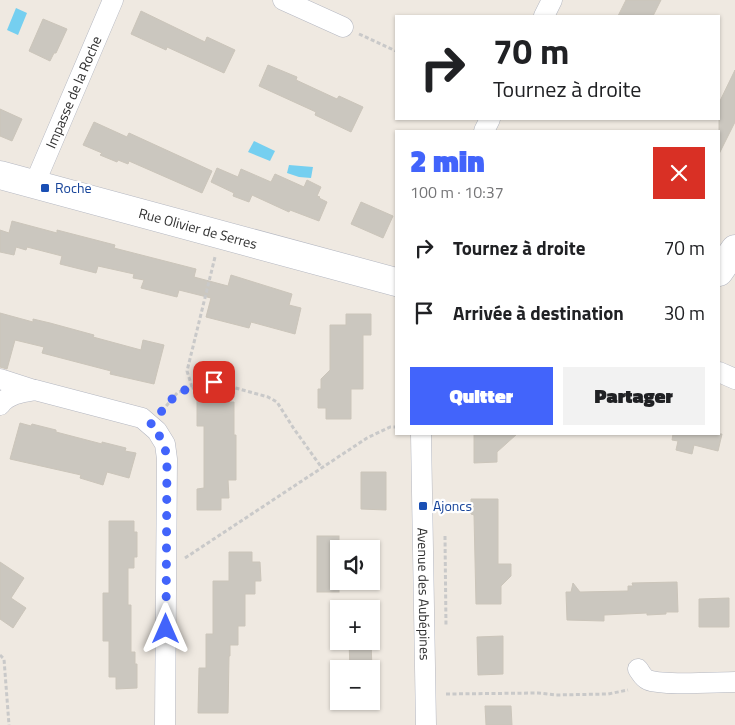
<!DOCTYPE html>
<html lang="fr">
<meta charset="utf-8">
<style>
:root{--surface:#fff;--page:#f2f2f2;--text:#202124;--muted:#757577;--accent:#4264fb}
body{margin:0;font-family:"Titillium Web",sans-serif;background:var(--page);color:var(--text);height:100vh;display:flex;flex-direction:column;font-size:19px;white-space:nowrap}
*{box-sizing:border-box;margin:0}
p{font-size:16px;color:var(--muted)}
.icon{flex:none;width:28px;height:28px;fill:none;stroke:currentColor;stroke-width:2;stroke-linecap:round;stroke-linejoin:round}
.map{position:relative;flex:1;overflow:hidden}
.sheet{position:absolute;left:395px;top:130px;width:325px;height:305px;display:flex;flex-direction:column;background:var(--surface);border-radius:0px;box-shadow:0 1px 4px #0004}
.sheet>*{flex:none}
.hud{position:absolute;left:395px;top:15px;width:325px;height:105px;border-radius:0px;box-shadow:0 1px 4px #0004;background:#fff;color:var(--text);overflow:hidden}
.controls{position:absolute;left:330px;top:540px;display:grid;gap:10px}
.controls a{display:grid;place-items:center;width:50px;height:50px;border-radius:0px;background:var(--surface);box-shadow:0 1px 4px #0004;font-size:25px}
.pin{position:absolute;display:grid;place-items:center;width:42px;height:42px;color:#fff;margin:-21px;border-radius:10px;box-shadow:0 2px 8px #0006}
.me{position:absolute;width:55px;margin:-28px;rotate:0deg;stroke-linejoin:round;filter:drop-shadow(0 0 4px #0008)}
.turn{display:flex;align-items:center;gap:18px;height:105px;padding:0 15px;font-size:22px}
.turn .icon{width:65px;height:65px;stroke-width:2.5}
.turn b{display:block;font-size:35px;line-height:42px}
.round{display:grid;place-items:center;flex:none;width:52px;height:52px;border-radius:0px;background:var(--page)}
.overview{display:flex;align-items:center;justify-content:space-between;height:85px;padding:0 15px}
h1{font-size:30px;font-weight:800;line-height:38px;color:var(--accent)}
.primary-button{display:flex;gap:10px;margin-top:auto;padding:10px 15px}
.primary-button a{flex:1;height:58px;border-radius:0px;background:var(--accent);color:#fff;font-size:20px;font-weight:800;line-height:58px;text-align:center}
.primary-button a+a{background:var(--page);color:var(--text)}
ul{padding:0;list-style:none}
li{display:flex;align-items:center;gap:15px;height:65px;padding:0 15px}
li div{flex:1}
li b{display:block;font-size:19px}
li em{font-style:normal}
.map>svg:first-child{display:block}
</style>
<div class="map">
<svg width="735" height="725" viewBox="0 0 735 725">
<rect width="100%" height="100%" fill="#efe9e1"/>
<!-- water -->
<g fill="#75cff0">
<path d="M16,8l11,5 -9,22 -11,-5z"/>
<path d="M254,141l21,10 -5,10 -22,-9z"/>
<path d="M289,165l24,2 -2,11 -12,-1 -12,-4z"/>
</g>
<!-- building -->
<g fill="#cbc7bf" stroke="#cbc5ba">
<path d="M626,0h35l-8,16h-35z"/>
<path d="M141,11l64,31 2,-5 28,13 -11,23 -57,-26 -1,3 -35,-16z"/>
<path d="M43,19l24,10 -11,24h-2l-4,8 -21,-10z"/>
<path d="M268,65l29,12 -1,3 41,19 2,-3 24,11 -12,25 -36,-17 1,-3 -57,-26z"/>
<path d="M735,70v52l-16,32v-51z"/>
<path d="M0,109l22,10 -10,22 -12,-5z"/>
<path d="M94,122l33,15 2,-4 83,38 -10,22 -73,-32 -1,3 -10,-4 -1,2 -17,-7 2,-2 -19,-8z"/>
<path d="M217,168l21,9 3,-8 30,13 4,-8 29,13 3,-7 14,7 -4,9 3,1 -1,1 8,4 -8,19 -29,-11 -1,2 -37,-17 -3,7 -16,-6 1,-3 -23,-11z"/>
<path d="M361,202l32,14 -10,22 -32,-14z"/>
<path d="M12,221l45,12v-3l58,15 -1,3 82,21 -2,8 34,9 3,-11 61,19 -3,11 12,3 -6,26 -44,-12 -2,6 -43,-11 5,-19 -32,-8 -2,7 -36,-9 3,-8 -11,-2 1,-4 -36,-8 -2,7 -36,-9 2,-8 -35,-9 -1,3 -10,-3 -2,8 -14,-3v-22l9,3z"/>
<path d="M0,313l33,9v-3l17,4 44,12 -1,2 48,13 2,-10 21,5 -10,39 -44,-10 1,-3 -69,-18 2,-6 -29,-7 -8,29 -7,-2z"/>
<path d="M346,314h25v21h-8v54h-12v30h-25v-11h-8v-19h3v-10l9,-9v-45h16z"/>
<path d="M197,393h18v9h19v33h2v45h-8l1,18h-8v12h-24v-21l7,-1v-62h-7z"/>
<path d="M20,423l11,3 1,-2 24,6v2l46,12v-2l24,6 -1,3 11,2 -7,25 -22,-6 -4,13 -23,-7 1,-3 -71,-16z"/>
<path d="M474,434h43l-20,18v10l-23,1z"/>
<path d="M673,434h49l-4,17 -24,-6 -2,9 -16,-4 2,-9 -6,-1z"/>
<path d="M361,472h25v38l-25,-1z"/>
<path d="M471,499h27v65h13v12l-10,10v18h-25l-2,-89 -3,-1z"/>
<path d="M109,521h25v11h3v25h-3v11h-6v37h3v47h4v12h2v24l-21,1v-12h-7v-36h-6v-48h6z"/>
<rect x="317" y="536" width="22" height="56"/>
<path d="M229,552h23v10h8l1,19h-6v13h-10v32h-7v19h-8v11h-1l-1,57h-30l1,-45h7v-34h7v-53h16z"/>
<path d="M0,562l24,16 -13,20 15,10 -13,20 -13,-9z"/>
<path d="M677,582l1,30h-12v2l-19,1v-2l-43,2v6l-37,-1 -1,-28h5l2,-9 7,9 48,-1v-5h5l-1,-3z"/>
<path d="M729,598v29h-30v-28z"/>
<path d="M503,636v38l-25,1 -1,-38z"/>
<path d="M349,641h22l1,28h-22z"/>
<path d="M485,706h26l1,19h-26z"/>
</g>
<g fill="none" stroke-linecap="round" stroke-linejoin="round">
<!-- street casing -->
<g stroke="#b4b7c1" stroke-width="21">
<g id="street">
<path d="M283,0l60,27"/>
<path d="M544,16l8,-16"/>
<path d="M484,131l6,-12"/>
<path id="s1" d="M34,185l79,-185"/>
<path d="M719,372l16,7"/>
<path d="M0,379l34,11"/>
<path d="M0,405c8,-11 23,-13 35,-15l107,28 15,13 8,13 2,15 -2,266"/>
<path id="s2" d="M421,434l5,291"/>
<path d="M638,669c3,4 5,9 10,11 15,6 69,2 87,2"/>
</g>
</g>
<!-- secondary casing -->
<g stroke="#b4b7c1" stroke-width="29">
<g id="secondary">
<path id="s3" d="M0,175l396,107"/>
<path d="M719,272l16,-23"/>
</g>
</g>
<!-- path -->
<g stroke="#c9c9c9" stroke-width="3" stroke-dasharray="4 2.5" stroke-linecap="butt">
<path d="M359,34l37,17"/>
<path d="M192,387l-5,-16 28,-114"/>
<path d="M162,411l16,-19 36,-10 54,15 9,5 17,27 28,39"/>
<path d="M445,536l1,91"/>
<path d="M185,558l182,-120 23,-11h6"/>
<path d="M0,655l4,4 5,66"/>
<path d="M446,694l92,-1 18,2 52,-1 20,-4"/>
</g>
<!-- street -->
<use href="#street" stroke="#fff" stroke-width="20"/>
<!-- secondary -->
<use href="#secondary" stroke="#fff" stroke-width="28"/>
</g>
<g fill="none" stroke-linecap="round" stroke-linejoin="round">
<!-- route -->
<path stroke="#4264fb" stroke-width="9" stroke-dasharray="0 16.2" d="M166,629l1,-170c-2,-14 -6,-24 -17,-34l28,-33 36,-10"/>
</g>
<!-- markers -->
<g fill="#1a4fb4" stroke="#fff" stroke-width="2">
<rect x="40" y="183" width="10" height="10" rx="2.5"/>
<rect x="418" y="501" width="10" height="10" rx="2.5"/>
</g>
<g text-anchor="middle" stroke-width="4.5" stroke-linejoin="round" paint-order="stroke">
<!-- street labels -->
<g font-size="14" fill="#2e2e2e" stroke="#fff">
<text dy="5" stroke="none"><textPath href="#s1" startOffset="101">Impasse de la Roche</textPath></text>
<text dy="5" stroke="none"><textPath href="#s3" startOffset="205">Rue Olivier de Serres</textPath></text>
<text dy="5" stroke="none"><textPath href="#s2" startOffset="160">Avenue des Aubépines</textPath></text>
</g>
<!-- transit labels -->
<g font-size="14" fill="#164399" stroke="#fff" text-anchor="start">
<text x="55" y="193">Roche</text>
<text x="433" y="511">Ajoncs</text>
</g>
</g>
</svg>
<div class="controls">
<a><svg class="icon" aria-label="sound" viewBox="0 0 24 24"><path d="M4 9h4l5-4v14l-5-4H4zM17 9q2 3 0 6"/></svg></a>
<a>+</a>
<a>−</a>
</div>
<div class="pin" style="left:214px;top:382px;background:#d93025"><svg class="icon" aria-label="arrive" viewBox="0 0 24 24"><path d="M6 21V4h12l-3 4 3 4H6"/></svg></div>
<svg class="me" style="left:166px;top:629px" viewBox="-20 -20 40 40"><path d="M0-17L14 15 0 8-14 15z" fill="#4264fb" stroke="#fff" stroke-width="4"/></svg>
<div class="hud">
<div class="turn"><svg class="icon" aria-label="right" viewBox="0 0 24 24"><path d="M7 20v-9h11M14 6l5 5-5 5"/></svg><div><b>70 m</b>Tournez à droite</div></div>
</div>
<section class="sheet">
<div class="overview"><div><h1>2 min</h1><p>100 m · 10:37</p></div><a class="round" style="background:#d93025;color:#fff"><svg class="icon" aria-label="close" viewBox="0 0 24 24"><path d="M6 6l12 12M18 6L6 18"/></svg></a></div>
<ul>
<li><svg class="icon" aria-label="right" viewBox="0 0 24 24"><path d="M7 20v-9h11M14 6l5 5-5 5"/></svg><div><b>Tournez à droite</b></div><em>70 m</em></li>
<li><svg class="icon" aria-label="arrive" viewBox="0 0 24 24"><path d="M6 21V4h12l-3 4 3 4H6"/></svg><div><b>Arrivée à destination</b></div><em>30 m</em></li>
</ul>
<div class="primary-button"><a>Quitter</a><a>Partager</a></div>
</section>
</div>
